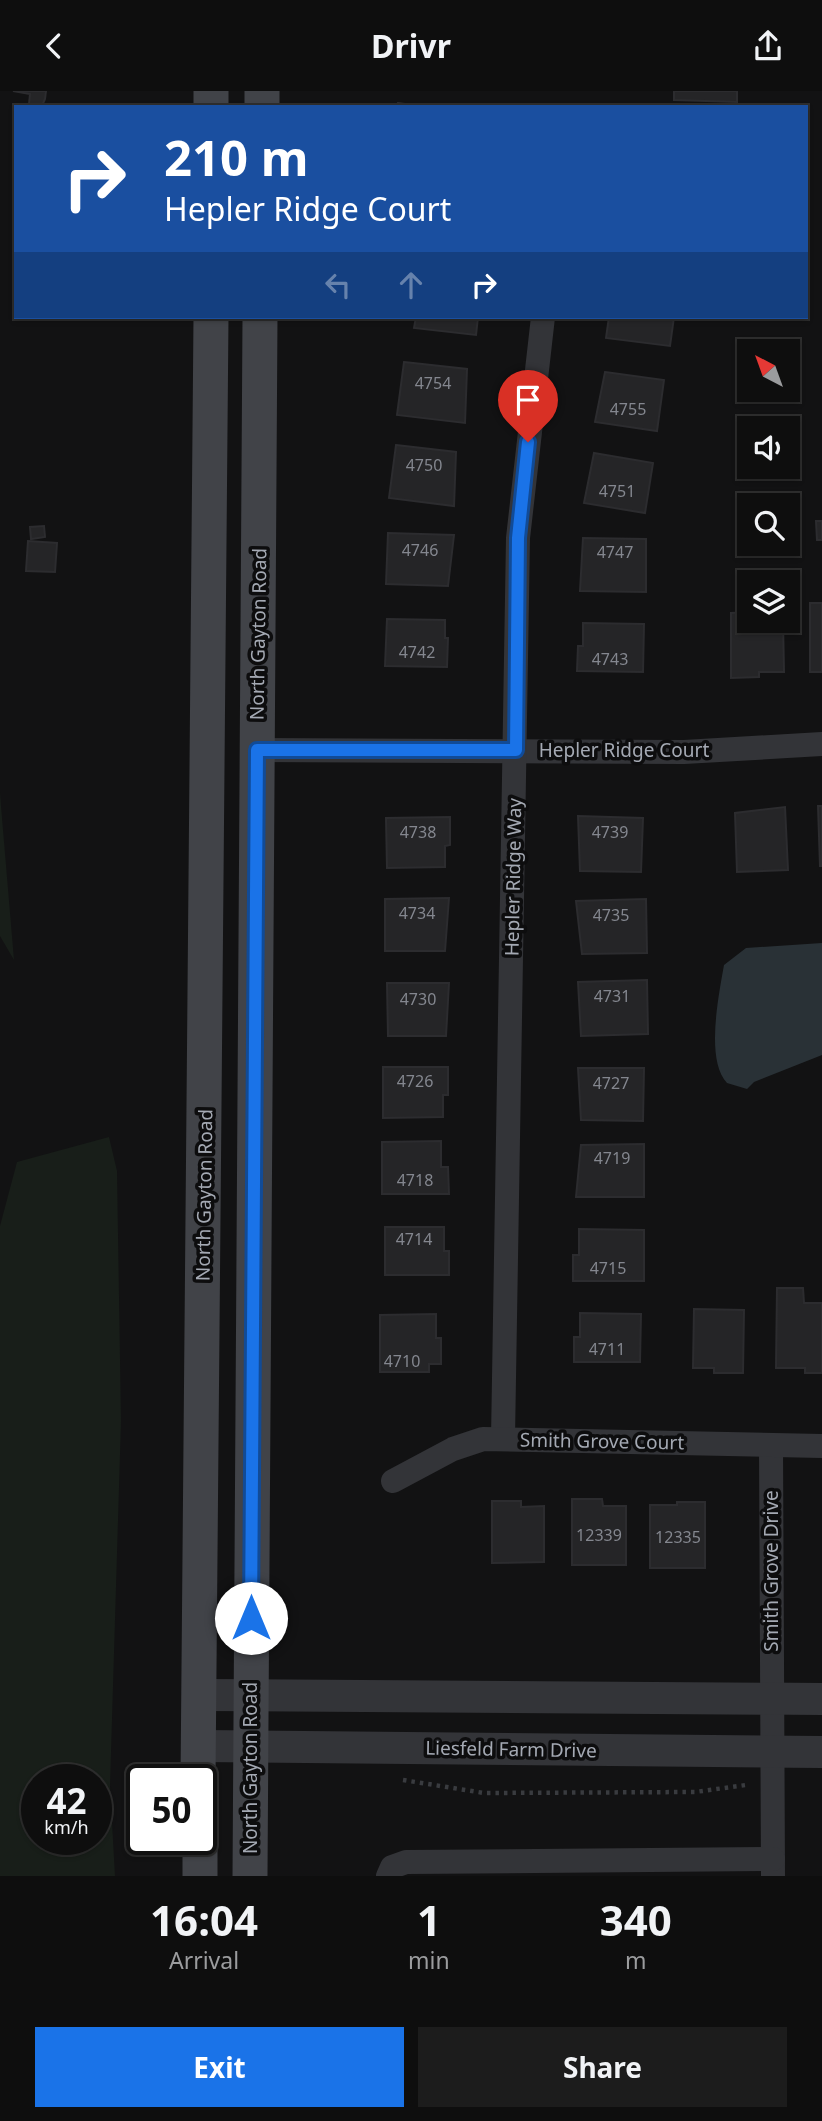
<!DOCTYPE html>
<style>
:root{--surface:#0e0e0e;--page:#1c1c1c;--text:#f1f3f6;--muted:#9b9c9e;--line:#2e2e2e;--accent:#1a73e8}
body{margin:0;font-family:"Noto Sans",sans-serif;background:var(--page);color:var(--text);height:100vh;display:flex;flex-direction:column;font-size:26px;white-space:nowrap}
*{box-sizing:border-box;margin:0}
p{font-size:23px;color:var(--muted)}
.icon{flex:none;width:38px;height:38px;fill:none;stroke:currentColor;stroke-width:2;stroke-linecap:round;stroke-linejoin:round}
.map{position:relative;height:1785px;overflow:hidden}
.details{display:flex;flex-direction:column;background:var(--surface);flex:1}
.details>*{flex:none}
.top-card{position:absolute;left:14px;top:14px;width:794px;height:214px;border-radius:0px;box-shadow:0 2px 5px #0004,0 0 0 2px var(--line);background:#1a4fa0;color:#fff;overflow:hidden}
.needle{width:46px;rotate:319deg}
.controls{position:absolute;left:737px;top:248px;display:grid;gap:14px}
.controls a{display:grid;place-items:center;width:63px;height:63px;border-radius:0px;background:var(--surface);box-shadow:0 2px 5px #0004,0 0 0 2px var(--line);font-size:35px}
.speed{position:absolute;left:21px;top:1673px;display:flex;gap:14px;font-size:35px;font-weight:700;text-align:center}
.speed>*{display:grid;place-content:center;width:91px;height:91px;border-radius:50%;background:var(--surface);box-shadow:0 2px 5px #0004,0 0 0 2px var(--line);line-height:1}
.speed small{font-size:18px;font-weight:400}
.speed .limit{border:4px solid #111;border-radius:10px;background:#fff;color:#111}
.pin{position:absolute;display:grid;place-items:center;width:60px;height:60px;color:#fff;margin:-72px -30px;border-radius:50% 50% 50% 0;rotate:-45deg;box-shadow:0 0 7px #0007}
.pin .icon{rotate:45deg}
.me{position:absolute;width:77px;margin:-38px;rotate:0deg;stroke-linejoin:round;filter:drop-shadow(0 0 5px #0008)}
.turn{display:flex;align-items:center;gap:24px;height:147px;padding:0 35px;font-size:32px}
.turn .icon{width:91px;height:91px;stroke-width:2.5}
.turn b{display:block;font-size:49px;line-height:60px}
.lanes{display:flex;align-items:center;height:66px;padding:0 35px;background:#0003;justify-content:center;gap:35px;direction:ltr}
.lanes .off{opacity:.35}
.eta{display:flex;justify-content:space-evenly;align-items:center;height:119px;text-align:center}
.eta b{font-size:42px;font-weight:700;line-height:49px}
.primary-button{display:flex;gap:14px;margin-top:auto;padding:14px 35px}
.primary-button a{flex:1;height:80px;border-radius:0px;background:var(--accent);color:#fff;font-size:28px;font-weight:700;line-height:80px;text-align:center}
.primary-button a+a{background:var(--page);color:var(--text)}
header{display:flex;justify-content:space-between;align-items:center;height:91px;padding:0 35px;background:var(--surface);font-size:32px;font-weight:700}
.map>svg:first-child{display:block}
</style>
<header><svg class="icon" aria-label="back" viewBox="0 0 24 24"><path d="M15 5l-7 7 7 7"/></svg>Drivr<svg class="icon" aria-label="share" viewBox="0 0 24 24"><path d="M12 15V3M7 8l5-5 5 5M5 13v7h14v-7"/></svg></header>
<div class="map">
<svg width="822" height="1785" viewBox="0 0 822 1785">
<rect width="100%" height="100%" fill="#121213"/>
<!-- green -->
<g fill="#181e19" fill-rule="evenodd">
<path d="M0,701l1,14 13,154 -14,-24z"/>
<path d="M109,1046l8,34 4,250 -11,365 5,90h-115v-650l17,-64zM37,1689h59v59h-59z"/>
</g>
<!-- water -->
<path fill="#293136" d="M822,852v112l-68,27 -7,7 -20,-6c-22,-23 -8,-89 -3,-118l22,-17z"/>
<!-- building -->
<g fill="#252527" stroke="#2c2c2f" stroke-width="2">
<path d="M13,0h33l-1,8 -3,7 -13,-2 1,-10z"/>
<path d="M674,0h63v11l-63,-2z"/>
<path d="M398,12l28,4h-29z"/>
<path d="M416,226h62l-2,18 -62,-7z"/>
<path d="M609,226h65l-4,29 -64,-8z"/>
<path d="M404,271l63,7 -2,54 -68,-8z"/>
<path d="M605,281l59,8 -7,51 -62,-9z"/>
<path d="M396,354l60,7 -2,54 -65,-8z"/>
<path d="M594,362l59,10 -8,50 -61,-10z"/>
<path d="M816,430h6v19h-5z"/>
<path d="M44,435l1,11 -14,2 -1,-12z"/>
<path d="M388,442l66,2 -6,51 -62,-2z"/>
<path d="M583,447l63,1v53l-66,-1z"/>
<path d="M28,450l29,2 -2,29 -29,-1z"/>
<rect x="810" y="512" width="12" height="69"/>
<path d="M749,521v9h34l1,51h-25v5l-28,1v-65z"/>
<path d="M387,528l58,1v18h3l-1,29 -62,-1z"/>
<path d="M583,532l61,1 -1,48 -66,-1 1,-25h5z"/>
<path d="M818,715h4v60h-2z"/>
<path d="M785,716l3,63 -51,2 -2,-59z"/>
<path d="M578,725l65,2 -2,54 -61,-1z"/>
<path d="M450,726v28l-5,1v21l-58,1 -1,-50z"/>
<path d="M449,807l-4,53h-60v-52z"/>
<path d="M646,808l1,54 -65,1 -6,-53z"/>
<path d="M647,889l1,54 -67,2 -3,-54z"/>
<path d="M387,892h62l-3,53h-58z"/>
<path d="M383,976h65v28h-5v22l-60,1z"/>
<path d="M578,977h66l-1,53 -62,-1z"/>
<path d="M441,1050v26h7l1,27h-67v-52z"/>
<path d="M644,1053v53h-68l5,-52z"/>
<path d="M385,1136h59v24h5v24h-64z"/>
<path d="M579,1138l65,1v51h-71v-26h6z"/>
<path d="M777,1197h26l1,15h18v70h-17v-5h-29z"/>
<path d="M694,1218l50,1 -1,63h-29v-5h-21z"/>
<path d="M580,1222l61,1 -1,48h-66v-25h6z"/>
<path d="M436,1223v24h5v26h-12v8h-49v-57z"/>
<path d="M572,1408h30l1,7h23v59h-54z"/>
<path d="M492,1410h29v6l23,-1v56l-52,1z"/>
<path d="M677,1411h28v66h-55v-63h27z"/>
</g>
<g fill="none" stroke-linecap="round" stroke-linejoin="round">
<!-- path -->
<path stroke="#393b3f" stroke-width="4.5" stroke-dasharray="3.5 5" stroke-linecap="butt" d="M403,1689l81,13 211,-1 51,-7"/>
<!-- minor -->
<g stroke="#333438" stroke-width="24">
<path d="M257,659l427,2 138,-8"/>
<path d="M503,1347l15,-900 25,-221"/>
<path d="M771,1354l2,431"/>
<path d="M393,1390l60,-32 30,-10 339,7"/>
<path d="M388,1785l4,-9 14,-5 367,-3"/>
</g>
<!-- tertiary -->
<g stroke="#333438" stroke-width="32">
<path d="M200,1604l622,4"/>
<path d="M200,1655l622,6"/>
</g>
<!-- secondary -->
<g stroke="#414348" stroke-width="35">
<path d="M211,16v-16"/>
<path d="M262,16v-16"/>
<path d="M198,1689l13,-1463"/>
<path d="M200,1748v37"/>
<path d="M250,1785l10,-1559"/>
</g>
</g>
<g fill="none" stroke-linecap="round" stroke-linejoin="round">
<!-- route casing -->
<g stroke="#114b97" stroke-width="18">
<path id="route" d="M251,1527l6,-868h259l2,-212 10,-96"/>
</g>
<!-- route -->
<use href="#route" stroke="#1a73e8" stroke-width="12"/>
</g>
<g text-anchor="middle" stroke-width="7" stroke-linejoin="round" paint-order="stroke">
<!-- number labels -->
<g font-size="16" fill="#84878f">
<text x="433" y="298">4754</text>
<text x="628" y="324">4755</text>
<text x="424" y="380">4750</text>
<text x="617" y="406">4751</text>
<text x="420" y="465">4746</text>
<text x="615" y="467">4747</text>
<text x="417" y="567">4742</text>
<text x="610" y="574">4743</text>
<text x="418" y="747">4738</text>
<text x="610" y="747">4739</text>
<text x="417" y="828">4734</text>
<text x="611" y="830">4735</text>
<text x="612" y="911">4731</text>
<text x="418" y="914">4730</text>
<text x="415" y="996">4726</text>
<text x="611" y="998">4727</text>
<text x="612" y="1073">4719</text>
<text x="415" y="1095">4718</text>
<text x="414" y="1154">4714</text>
<text x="608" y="1183">4715</text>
<text x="607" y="1264">4711</text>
<text x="402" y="1276">4710</text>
<text x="599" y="1450">12339</text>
<text x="678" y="1452">12335</text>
</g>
<!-- street labels -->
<g font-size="19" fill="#a4a9b3" stroke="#0d0d0e">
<text transform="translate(258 543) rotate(-89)" y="7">North Gayton Road</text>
<text x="624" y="666">Hepler Ridge Court</text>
<text transform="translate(513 786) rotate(-89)" y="7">Hepler Ridge Way</text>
<text transform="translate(204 1104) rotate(-89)" y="7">North Gayton Road</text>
<text transform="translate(602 1350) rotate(1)" y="7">Smith Grove Court</text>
<text transform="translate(771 1480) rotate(-90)" y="7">Smith Grove Drive</text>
<text transform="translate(511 1658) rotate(1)" y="7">Liesfeld Farm Drive</text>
<text transform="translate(250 1677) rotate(-90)" y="7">North Gayton Road</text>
</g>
</g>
</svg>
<div class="controls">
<a><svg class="needle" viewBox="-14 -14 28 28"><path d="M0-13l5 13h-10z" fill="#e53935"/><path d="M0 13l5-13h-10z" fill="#9b9c9e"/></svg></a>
<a><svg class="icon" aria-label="sound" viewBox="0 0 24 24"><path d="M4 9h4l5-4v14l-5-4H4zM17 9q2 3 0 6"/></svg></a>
<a><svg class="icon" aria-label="search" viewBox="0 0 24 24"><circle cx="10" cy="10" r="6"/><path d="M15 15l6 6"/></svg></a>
<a><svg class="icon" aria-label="layers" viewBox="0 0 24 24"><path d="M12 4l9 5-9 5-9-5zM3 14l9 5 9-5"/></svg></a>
</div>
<div class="speed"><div>42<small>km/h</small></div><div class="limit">50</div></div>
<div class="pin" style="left:528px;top:351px;background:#d93025"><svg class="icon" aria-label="arrive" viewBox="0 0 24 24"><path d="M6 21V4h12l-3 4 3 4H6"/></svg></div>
<svg class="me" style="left:251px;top:1527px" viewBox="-20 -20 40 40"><circle r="19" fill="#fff"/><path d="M0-13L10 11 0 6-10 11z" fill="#1a73e8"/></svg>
<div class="top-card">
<div class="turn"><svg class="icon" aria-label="right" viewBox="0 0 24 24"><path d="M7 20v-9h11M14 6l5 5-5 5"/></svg><div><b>210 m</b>Hepler Ridge Court</div></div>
<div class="lanes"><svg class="icon off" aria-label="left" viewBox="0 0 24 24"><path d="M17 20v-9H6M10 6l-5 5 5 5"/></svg><svg class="icon off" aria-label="ahead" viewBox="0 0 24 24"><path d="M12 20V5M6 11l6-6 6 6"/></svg><svg class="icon" aria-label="right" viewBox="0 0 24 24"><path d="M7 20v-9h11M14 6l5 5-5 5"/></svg></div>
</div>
</div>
<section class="details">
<div class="eta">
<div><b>16:04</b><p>Arrival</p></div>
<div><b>1</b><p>min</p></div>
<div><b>340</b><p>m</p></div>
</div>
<div class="primary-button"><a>Exit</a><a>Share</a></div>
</section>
